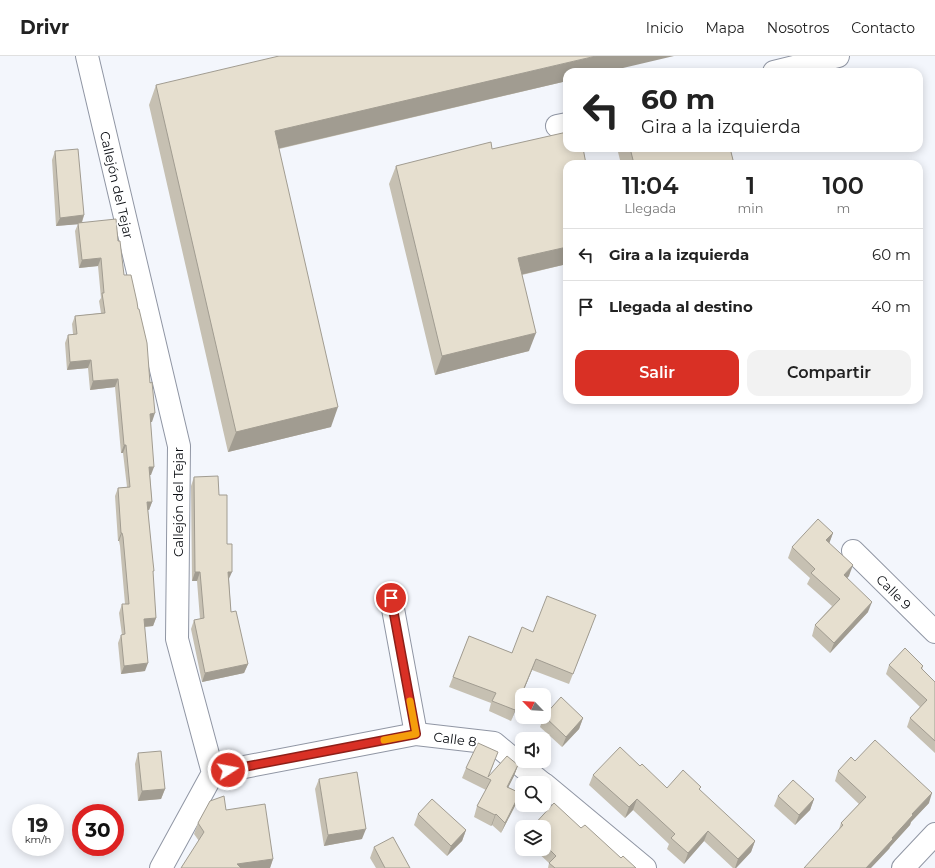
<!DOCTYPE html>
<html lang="es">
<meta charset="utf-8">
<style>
:root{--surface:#fff;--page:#f2f2f2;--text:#222;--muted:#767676;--line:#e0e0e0;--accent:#d93025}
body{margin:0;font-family:Montserrat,sans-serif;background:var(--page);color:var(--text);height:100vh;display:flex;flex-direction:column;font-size:15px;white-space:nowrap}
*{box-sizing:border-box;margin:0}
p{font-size:13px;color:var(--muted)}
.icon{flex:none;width:22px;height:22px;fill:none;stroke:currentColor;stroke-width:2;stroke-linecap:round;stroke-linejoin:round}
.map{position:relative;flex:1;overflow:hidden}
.side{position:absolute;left:563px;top:104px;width:360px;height:244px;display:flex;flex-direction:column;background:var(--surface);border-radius:12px;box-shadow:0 2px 10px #0003}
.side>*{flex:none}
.guide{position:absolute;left:563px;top:12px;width:360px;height:84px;border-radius:12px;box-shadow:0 2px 10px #0003;background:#fff;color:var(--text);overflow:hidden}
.needle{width:26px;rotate:295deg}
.controls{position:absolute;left:515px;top:632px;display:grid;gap:8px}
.controls a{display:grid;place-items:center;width:36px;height:36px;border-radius:8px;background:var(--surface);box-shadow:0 2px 10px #0003;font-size:20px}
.speed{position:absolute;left:12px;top:748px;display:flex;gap:8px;font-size:20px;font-weight:700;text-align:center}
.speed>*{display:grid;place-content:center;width:52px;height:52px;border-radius:50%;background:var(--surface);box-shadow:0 2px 10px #0003;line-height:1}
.speed small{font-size:10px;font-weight:400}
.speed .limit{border:6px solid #d22;background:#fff;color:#111}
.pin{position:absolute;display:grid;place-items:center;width:34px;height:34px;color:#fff;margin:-17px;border:2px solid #fff;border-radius:50%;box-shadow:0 1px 4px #0007}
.me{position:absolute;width:44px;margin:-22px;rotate:79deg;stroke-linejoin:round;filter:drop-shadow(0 0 3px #0008)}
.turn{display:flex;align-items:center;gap:14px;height:84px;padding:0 12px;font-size:18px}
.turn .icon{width:52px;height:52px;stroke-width:2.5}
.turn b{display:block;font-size:28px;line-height:34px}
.eta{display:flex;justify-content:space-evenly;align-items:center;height:68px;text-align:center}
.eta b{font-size:24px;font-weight:600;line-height:28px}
.primary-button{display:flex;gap:8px;margin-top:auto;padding:8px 12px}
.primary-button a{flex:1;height:46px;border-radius:12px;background:var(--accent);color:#fff;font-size:16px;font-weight:600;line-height:46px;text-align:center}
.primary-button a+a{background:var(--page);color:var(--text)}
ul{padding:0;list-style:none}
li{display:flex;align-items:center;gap:12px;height:52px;padding:0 12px;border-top:1px solid var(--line)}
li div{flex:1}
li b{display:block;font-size:15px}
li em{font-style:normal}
header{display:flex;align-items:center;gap:24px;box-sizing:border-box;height:56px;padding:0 20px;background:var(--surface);border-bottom:1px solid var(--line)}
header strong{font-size:19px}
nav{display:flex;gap:22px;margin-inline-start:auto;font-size:14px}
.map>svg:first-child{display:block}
</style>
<header>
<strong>Drivr</strong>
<nav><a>Inicio</a><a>Mapa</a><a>Nosotros</a><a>Contacto</a></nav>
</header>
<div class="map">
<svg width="935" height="812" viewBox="0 0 935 812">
<rect width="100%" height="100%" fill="#f3f6fc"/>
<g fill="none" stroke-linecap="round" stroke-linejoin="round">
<!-- minor casing -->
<g stroke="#9096a4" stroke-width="24">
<g id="minor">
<path d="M87,0l92,390 -2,193 36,134 -52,95"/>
<path d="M774,16l64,-16"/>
<path d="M557,70l10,-2"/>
<path d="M853,495l82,81"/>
<path d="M391,542l25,136"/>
<path d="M213,717l203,-39 78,9 48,40"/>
<path d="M544,728l101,84"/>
<path d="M903,812l32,-34"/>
</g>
</g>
<!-- minor -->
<use href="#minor" stroke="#fff" stroke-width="22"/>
</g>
<!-- wall -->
<g fill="#c6c0b2">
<path d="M567,16v9l-288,68 52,278 -103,25 -79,-347 7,-20z"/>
<path d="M617,92h113l4,16h-113z"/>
<path d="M492,93l75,15v100l-45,11 7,76 -94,24 -46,-191 7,-18z"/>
<path d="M55,95l29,64 -2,8 36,18 6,34 14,34 14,113h-2l1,53h-1l2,27 -3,8h-1l8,108 -3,8 -8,1v44l-24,3 -3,-31 3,-8h1l-3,-22 3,-9h3l-5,-58 -1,-5h-1l-3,-45 3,-8 9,-1 -4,-34h-2l-6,-66 -25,3 -2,-22 -21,2 -2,-27 3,-8 5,-1 -1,-10 3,-8 26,-3 -2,-12 2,-3 -3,-32 -19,2 -4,-37 3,-7 -22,2 -4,-66z"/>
<path d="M194,421l25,18 8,49 4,68 17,52 -4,9 -42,9 -11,-53 3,-9 6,-1 -3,-38h-5l-1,-95z"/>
<path d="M833,477l-4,10 20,33 -2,2 21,34 -38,41 -18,-17 3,-11 17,-19 -25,-22 3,-6 -22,-20 4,-11z"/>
<path d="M592,570l-23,58 -37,-14 -21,51 -22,-10 2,-8 -42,-16 20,-51 43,17 21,-21z"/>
<path d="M889,609l34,1 -1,4 13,12v71l-28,-26 3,-9 10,-11 -34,-33z"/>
<path d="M544,660l39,2 -4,11 -17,18 -22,-20z"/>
<path d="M138,697l27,36 -4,10 -23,2 -3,-37z"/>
<path d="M855,705l74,42 -18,19 -1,3 -20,22 -1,2 -50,-20 2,-6 18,-19 -24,-23 3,-10z"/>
<path d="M494,707l-5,13 29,-11 -4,11 -6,11 12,6 -4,11 -15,29 -9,-8 -1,1 -17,-9 3,-11 9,-16 -24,-12 4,-10z"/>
<path d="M640,710l27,22 32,2 56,51 -4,11 -15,16h-3l-29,-27 -20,23 -17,-15 2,-5 -36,-34 -8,8 -36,-33 4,-10z"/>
<path d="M319,723l43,60 -38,7 -9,-57z"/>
<path d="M778,740l36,3 -4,11 -15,15 -21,-19z"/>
<path d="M226,754l47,49 -3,9h-89l18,-27 -5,-7 4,-11z"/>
<path d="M418,758l48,16 -4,11 -15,15 -33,-31z"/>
<path d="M544,771l37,1 40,30 15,10h-88l1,-5 -15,-14h10z"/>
<path d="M374,791l36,21h-34l-6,-10z"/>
</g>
<!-- shaded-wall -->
<g fill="#a19c91">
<path d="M596,0h78l-68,16h-39v9l-299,70 7,-20z"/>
<path d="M84,159l-3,9 -25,2 4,-8z"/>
<path d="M567,191v17l-56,13 7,-19z"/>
<path d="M101,202l-3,8 -19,2 3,-8z"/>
<path d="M536,277l-7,18 -94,24 7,-19z"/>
<path d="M91,304l-3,8 -21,2 3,-8z"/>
<path d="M118,323l-3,8 -25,3 3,-9z"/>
<path d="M338,351l-7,20 -103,25 8,-20z"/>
<path d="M155,357l-3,9h-5l3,-8z"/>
<path d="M124,389h2l-3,8h-2z"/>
<path d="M149,411h5l-3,8h-5z"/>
<path d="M147,446h5l-3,8h-5z"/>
<path d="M121,477h1l-3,8h-1z"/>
<path d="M833,477l-4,11 -3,-4z"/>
<path d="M853,509l-4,11 -9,10 4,-11z"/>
<path d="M195,516h5l-3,9h-5z"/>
<path d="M228,516h4l-4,9z"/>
<path d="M872,546l-4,10 -38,41 4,-10z"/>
<path d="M156,562l-3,8 -12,1 3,-8z"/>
<path d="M536,603l-4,11 -21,51 4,-11z"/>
<path d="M148,607l-3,8 -24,3 3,-8z"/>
<path d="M248,608l-4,9 -42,9 3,-9z"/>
<path d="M583,662l-4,11 -17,18 4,-10z"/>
<path d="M518,709l-4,11 -11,22 4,-11z"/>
<path d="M165,733l-4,10 -23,2 4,-10z"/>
<path d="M520,737l-4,11 -15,29 4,-10z"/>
<path d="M932,737l-3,10 -18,19 -1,3 -20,22 -1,2 -18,19h-5l46,-54z"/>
<path d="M637,743l-4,11 -8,8 4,-11z"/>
<path d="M814,743l-4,11 -15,15 4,-10z"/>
<path d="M496,758l-4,11 -1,1 4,-11z"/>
<path d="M366,773l-4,10 -38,7 4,-11z"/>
<path d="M466,774l-4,11 -15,15 4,-10z"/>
<path d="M708,775l-4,10 -20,23 4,-11z"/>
<path d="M755,785l-4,11 -15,16h-1l3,-9z"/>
<path d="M273,803l-3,9h-34l1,-4z"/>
</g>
<!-- building -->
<g fill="#e6dfcf" stroke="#a19c91">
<path d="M279,0h317l-321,75 63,276 -102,25 -80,-347z"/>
<path d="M567,76v16h16l3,16h-19v83l-49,11 18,75 -94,23 -46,-190 95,-24 1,7z"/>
<path d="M630,92h100l4,16h-100z"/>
<path d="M78,93l6,66 -24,3 -5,-67z"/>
<path d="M116,163l2,22h2l4,34h7l6,27 1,7h1l8,34 3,40 2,-1 3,31 -5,1 4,53h-5l3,35h-5l6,60 1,9h-1l3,47 -12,1 4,44 -24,3 -3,-31 4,-1 -3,-30h7l-6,-67 -1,-4h-1l-3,-45 12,-1 -4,-42h-2l-6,-66 -25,2 -2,-21 -21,2 -2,-27 9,-1 -2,-18 30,-3 -3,-20h2l-3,-35 -19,2 -4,-37z"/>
<path d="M218,420l1,19h8v49h5v28h-4l3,40 5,-1 12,53 -43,9 -11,-53 10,-2 -4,-46h-5l-1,-95z"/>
<path d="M818,463l15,14 -7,7 27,25 -9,10 28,27 -38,41 -19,-18 25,-26 -29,-26 4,-4 -23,-22z"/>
<path d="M547,540l49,19 -23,59 -37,-15 -21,51 -23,-9 4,-8 -43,-16 16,-41 43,17 10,-26 11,5z"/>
<path d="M905,592l18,18 -2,2 14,14v59l-25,-23 17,-18 -38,-35z"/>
<path d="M561,641l22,21 -17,19 -22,-21z"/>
<path d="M875,684l57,53 -20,21 1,1 -21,23 1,1 -27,29h-62l39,-43 -2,-2 25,-26 -28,-26 13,-14 4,4z"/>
<path d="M478,687l20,9 -10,25 19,-21 11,9 -11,22 13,6 -15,30 -9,-9 -1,1 -18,-9 14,-26 -25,-12z"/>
<path d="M620,691l20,19 2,-2 25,24 16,-18 18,17 -2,2 56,52 -17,18 -30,-28 -20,22 -17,-15 4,-4 -38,-35 -8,8 -36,-32z"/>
<path d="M161,695l4,38 -23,2 -4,-38z"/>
<path d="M357,716l9,57 -38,6 -9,-56z"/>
<path d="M793,724l21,19 -15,16 -21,-19z"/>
<path d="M224,740l2,14 39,-6 8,55 -36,5 4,4h-60l23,-36 -6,-9 12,-22z"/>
<path d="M432,743l34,31 -15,16 -33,-32z"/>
<path d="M554,747l27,25 4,-3 36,33 2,-2 13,12h-81l-6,-5 7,-7 -12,-12v-17h-12z"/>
<path d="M393,781l17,31h-25l-11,-21z"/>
</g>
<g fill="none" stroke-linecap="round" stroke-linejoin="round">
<!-- route casing -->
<g stroke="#8d1f18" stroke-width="10">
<path id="route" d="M228,714l188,-36 -25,-136"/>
</g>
<!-- route -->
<use href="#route" stroke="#d93025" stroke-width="7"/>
<!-- slow -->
<path stroke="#f59e0b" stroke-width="7" d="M384,684l32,-6 -6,-33"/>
</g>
<g text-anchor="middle" stroke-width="3.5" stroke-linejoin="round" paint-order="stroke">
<!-- street labels -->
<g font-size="13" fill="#0a0d12" stroke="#fff">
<text transform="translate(117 129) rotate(77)" y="5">Callejón del Tejar</text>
<text transform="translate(178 446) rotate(-90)" y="5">Callejón del Tejar</text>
<text transform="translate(894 536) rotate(45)" y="5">Calle 9</text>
<text transform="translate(455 683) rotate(7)" y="5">Calle 8</text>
</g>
</g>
</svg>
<div class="controls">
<a><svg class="needle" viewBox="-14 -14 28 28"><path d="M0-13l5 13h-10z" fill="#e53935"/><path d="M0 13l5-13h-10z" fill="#767676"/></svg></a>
<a><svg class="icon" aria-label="sound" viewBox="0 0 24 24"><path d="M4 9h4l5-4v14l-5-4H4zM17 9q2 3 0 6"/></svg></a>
<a><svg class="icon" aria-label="search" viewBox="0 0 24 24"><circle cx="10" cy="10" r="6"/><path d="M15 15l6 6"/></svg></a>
<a><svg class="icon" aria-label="layers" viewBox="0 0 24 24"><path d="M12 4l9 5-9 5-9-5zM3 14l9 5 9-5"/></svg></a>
</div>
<div class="speed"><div>19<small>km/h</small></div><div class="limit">30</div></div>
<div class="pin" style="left:391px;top:542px;background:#d93025"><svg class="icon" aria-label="arrive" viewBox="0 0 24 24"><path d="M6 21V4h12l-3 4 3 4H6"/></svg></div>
<svg class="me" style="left:228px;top:714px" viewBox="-20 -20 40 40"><circle r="17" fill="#d93025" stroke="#fff" stroke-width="3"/><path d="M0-11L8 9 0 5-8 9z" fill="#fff"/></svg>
<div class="guide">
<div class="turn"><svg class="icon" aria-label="left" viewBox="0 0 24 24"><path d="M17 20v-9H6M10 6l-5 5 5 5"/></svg><div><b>60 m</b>Gira a la izquierda</div></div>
</div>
<section class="side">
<div class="eta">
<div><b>11:04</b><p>Llegada</p></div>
<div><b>1</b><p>min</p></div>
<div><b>100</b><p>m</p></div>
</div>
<ul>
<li><svg class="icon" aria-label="left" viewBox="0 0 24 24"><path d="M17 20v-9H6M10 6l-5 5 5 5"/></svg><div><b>Gira a la izquierda</b></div><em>60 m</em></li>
<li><svg class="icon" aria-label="arrive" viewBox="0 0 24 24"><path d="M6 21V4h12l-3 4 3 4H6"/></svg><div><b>Llegada al destino</b></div><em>40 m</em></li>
</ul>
<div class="primary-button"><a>Salir</a><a>Compartir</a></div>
</section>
</div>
